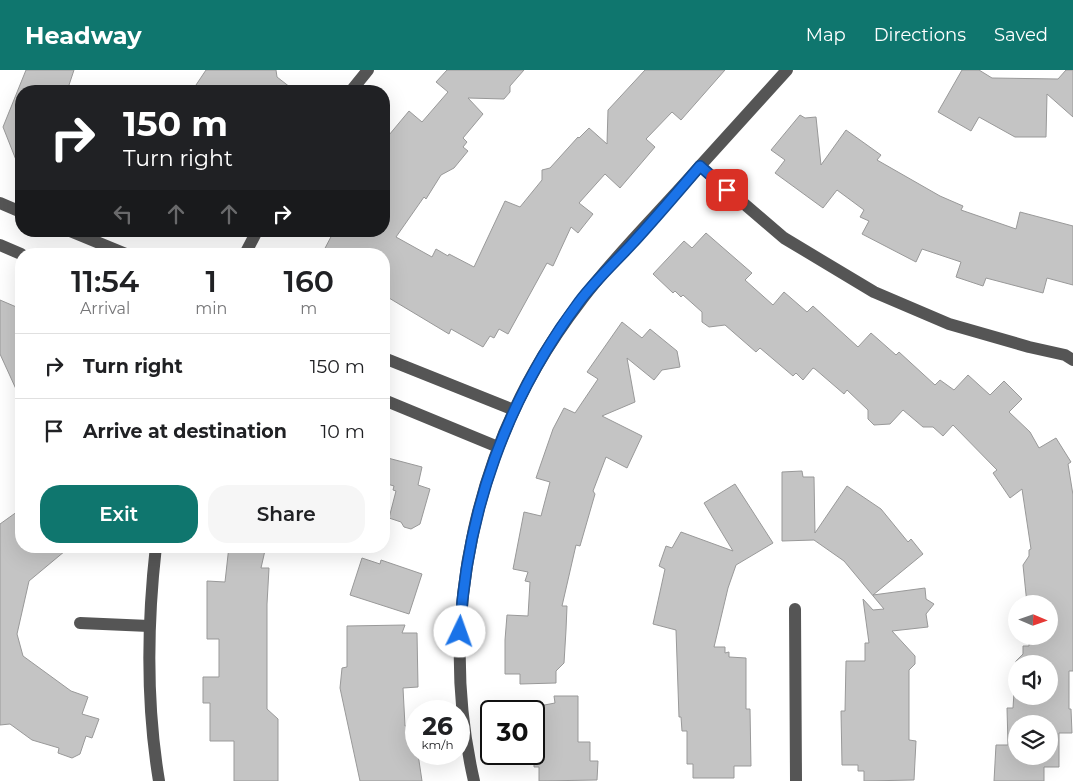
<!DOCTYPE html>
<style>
:root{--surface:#fff;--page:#f6f6f6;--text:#202124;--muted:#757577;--line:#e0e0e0;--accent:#0f766e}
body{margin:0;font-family:Montserrat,sans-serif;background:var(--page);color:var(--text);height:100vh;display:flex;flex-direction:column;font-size:19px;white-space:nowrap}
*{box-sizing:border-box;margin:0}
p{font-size:16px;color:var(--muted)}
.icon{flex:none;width:28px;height:28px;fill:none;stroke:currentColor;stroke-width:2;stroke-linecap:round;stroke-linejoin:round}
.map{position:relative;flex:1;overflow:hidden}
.details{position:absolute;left:15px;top:178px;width:375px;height:305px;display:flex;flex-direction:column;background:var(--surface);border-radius:20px;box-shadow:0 5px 20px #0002}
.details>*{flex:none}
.hud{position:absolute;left:15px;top:15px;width:375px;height:152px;border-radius:20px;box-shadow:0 5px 20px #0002;background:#202124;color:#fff;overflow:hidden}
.needle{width:32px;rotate:92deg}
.fabs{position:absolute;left:1008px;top:525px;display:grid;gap:10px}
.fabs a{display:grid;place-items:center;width:50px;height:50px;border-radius:50%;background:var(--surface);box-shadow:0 5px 20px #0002;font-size:25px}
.speed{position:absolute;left:405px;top:630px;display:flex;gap:10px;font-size:25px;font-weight:700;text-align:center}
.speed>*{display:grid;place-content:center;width:65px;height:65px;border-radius:50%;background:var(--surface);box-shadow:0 5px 20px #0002;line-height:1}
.speed small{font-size:12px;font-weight:400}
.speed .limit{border:2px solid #111;border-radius:8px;background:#fff;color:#111}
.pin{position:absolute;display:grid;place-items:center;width:42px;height:42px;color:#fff;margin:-21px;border-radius:10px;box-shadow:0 2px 8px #0006}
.me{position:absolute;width:55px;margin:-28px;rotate:3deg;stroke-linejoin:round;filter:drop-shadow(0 0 4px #0008)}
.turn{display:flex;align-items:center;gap:18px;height:105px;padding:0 25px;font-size:22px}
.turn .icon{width:65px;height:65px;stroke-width:2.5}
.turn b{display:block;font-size:35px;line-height:42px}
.lanes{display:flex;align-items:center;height:48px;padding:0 25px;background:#0003;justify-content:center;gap:25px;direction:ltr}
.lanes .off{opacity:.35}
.eta{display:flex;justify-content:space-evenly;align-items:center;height:85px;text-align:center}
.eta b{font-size:30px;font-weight:600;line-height:35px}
.primary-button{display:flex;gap:10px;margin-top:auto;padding:10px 25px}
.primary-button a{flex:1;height:58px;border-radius:20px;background:var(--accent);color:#fff;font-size:20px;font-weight:600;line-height:58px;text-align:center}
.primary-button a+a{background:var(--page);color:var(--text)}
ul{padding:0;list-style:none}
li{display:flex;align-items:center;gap:15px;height:65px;padding:0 25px;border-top:1px solid var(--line)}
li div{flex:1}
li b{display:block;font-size:19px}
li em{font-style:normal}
header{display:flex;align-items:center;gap:30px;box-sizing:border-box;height:70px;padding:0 25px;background:var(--accent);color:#fff}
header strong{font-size:24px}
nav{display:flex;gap:28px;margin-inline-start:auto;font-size:18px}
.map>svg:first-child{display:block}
</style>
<header>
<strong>Headway</strong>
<nav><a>Map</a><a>Directions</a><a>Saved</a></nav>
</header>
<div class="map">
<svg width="1073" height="711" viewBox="0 0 1073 711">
<rect width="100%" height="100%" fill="#fff"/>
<!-- building -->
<g fill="#c4c4c4" stroke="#999" fill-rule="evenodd">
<path d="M26,0h48l-7,21h-46l-1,79 -17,-43z"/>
<path d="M206,0h70l1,7 18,14h-103z"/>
<path d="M447,0h77l-14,16v6l-6,7 -36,-1 15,16 -20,24 4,4 -4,5 5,4 -14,17 -13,7 -15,24 -2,-2 -28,40 36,20 4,-8 12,7 1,-2 25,13 31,-66 15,6 22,-27v-10l8,-2 28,-31 1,1 10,-10 18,16 1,-34 37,-40h80l-44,50 -9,-8 -26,27 9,8 -35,41 -15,-14 -26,29 14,11 -15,19 -7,-6 -18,39 -6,-3 -39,71 -9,-5 -5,9 -4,-2 -7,11 -32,-18 -2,5 -65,-39v-41h-62l12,-23h50v-90l25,-30 13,11 26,-30 -12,-10z"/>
<path d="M962,0h17l13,8 66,1 8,-9h7v47l-26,-23 -1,43h-31l-36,-20 -8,14 -33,-19z"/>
<path d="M800,45l5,3 11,-1 5,48 25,-35 35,25 -4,5 63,36 23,10 -2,4 55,19 4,-17 53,14v59l-26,-7 -4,15 -57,-15 -3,8 -27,-9 5,-15 -39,-13 -6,13 -54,-28 7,-13 -9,-4 4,-7 -27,-20 -14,18 -48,-35 10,-13 -14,-10z"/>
<path d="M706,163l46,40 -7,7 28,25 11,-13 23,20 6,-6 45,41 13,-14 25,22 3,-3 36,33 5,-5 14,10 14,-15 22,20 14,-14 18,18 -13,13 21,20 9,16 17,-10 15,24 -3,2 5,31v176h-4v38h2l1,24h-13v34h-15v14h-50l2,-36h12l-1,-37h6l3,-47 7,-7v-8h6v-10h20v-32h-22l-4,-39 6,-9v-6l2,-1 -9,-60 -12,9 -17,-25 4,-3 -44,-45 -10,11 -10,-9h-10l-20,-17 -13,14 -16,1 -6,-6v-9l-21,-20 -3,4 -29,-25 -2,-1 -10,12 -7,-7 -3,3 -33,-28 -4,4 -31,-27 -16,2 -7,-5v-10l-19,-17 -2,2 -6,-6 -2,2 -20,-19 31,-33 8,7zM1016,594h33v32h-33zM1016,654h33v32h-33z"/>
<path d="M0,230l21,9v91l-21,-46z"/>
<path d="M622,252l20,16 8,-9 27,22 3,16 -18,3 -8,10 -27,-22 8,44 -33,14 40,20 -15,32 -21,-11 -13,34 2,3 -15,52 -4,-1 -14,61h5l-1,24 -2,33 -8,8v12l-36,1v-10h-15v-34l2,-25 21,1 2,-34 -5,-1 3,-9 -15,-3 11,-57 17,4 9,-34 -14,-4 17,-49 11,-21 11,5 23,-34 -11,-7z"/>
<path d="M384,387l38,10 -4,18 12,4 -10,35 -9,5 -7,-2 -3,-5 -12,-4 7,-27 -3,-1 1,-4 -10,-3z"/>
<path d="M802,401l1,6h11l1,56 32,-47 34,23 27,33 3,-3 12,15 -50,41 52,-7 1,11 8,5 -8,10 2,13 -36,4 23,25v8l-6,6v70l7,1 -2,39 -50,1v-10h-6v-6h-16l-1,-54h4l1,-50h19v-18h4l-6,-44 10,11 11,-1 -40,-48 -30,-21 -32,1v-69z"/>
<path d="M735,414l38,59 -37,22 -8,23 -14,59h11v6l4,-1v5l17,1v51h4l1,57h-17v12h-41v-14h-6v-33h-5l-1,-14h-2l-3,-87 -23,-6 12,-55 -6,-3 7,-20 6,2 9,-16 52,19 -29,-48z"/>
<path d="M21,439v37h50l-42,35 -12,53 6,22 48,35 17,6 -6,17 17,5 -7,19 -6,-2 -6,18 -8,4 -14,-5 1,-5 -27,-8 -22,-16 -10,1v-201z"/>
<path d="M229,476h37l-5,22h8l-2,36v105l11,10v62h-44v-40h-24v-38h-7v-26h16v-38h-12v-58l18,1z"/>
<path d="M362,488l18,6 1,-4 41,14 -13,40 -59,-19z"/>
<path d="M405,555l-3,8h15l1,54 -15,1 2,38 11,-2v30h2l4,27h-62l-20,-93 2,-20 5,-1v-41z"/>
<path d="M554,626h24v46h12v19h8l-1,19 -58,1v-14h-5v-60l21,-4z"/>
</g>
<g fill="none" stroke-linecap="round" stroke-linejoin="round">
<!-- minor -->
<g stroke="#555" stroke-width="12">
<path d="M351,21l17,-21"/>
<path d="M700,96l87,-96"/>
<path d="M0,133l21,9"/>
<path d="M70,161l56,23"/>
<path d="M0,175l21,9"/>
<path d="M245,184l12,-23"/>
<path d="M384,288l130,52"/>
<path d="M384,330l114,47"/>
<path d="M156,476c-9,79 -10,157 3,235"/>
<path d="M795,539l1,172"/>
<path d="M80,553l69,3"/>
<path d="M474,711c-38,-166 2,-344 106,-479 35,-47 81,-91 120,-136l84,72 90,54 75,32 80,23 36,8 8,5"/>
</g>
</g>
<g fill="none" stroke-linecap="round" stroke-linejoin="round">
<!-- route casing -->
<g stroke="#114b97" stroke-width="12">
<path id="route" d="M460,562c6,-119 47,-234 119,-330 15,-20 34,-38 51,-56 24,-26 47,-53 70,-80l27,24"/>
</g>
<!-- route -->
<use href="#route" stroke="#1a73e8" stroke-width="9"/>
</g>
</svg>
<div class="fabs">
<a><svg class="needle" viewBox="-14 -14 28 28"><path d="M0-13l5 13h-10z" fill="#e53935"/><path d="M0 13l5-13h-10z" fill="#757577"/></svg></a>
<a><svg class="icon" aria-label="sound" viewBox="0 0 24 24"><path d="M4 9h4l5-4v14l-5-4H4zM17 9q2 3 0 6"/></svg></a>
<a><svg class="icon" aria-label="layers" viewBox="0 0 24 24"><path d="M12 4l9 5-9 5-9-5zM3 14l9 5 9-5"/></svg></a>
</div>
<div class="speed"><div>26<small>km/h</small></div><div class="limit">30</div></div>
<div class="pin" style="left:727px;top:120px;background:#d93025"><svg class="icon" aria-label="arrive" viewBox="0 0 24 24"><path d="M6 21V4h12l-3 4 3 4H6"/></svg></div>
<svg class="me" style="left:460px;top:562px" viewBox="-20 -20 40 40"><circle r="19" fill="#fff"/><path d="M0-13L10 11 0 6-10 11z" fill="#1a73e8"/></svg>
<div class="hud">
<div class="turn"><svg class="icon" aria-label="right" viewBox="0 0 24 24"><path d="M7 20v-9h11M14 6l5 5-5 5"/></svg><div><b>150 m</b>Turn right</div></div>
<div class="lanes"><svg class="icon off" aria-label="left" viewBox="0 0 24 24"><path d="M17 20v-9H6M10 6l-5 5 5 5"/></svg><svg class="icon off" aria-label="ahead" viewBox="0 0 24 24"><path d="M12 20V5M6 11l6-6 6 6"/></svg><svg class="icon off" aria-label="ahead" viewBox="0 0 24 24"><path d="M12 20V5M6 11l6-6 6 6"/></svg><svg class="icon" aria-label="right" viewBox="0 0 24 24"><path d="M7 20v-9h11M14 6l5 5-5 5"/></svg></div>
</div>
<section class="details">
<div class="eta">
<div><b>11:54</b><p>Arrival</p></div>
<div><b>1</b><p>min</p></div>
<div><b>160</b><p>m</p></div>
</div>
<ul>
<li><svg class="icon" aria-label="right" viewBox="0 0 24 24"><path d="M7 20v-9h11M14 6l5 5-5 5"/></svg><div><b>Turn right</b></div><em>150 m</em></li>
<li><svg class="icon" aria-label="arrive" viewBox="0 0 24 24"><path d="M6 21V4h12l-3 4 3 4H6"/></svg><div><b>Arrive at destination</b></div><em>10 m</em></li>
</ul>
<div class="primary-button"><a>Exit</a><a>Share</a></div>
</section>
</div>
